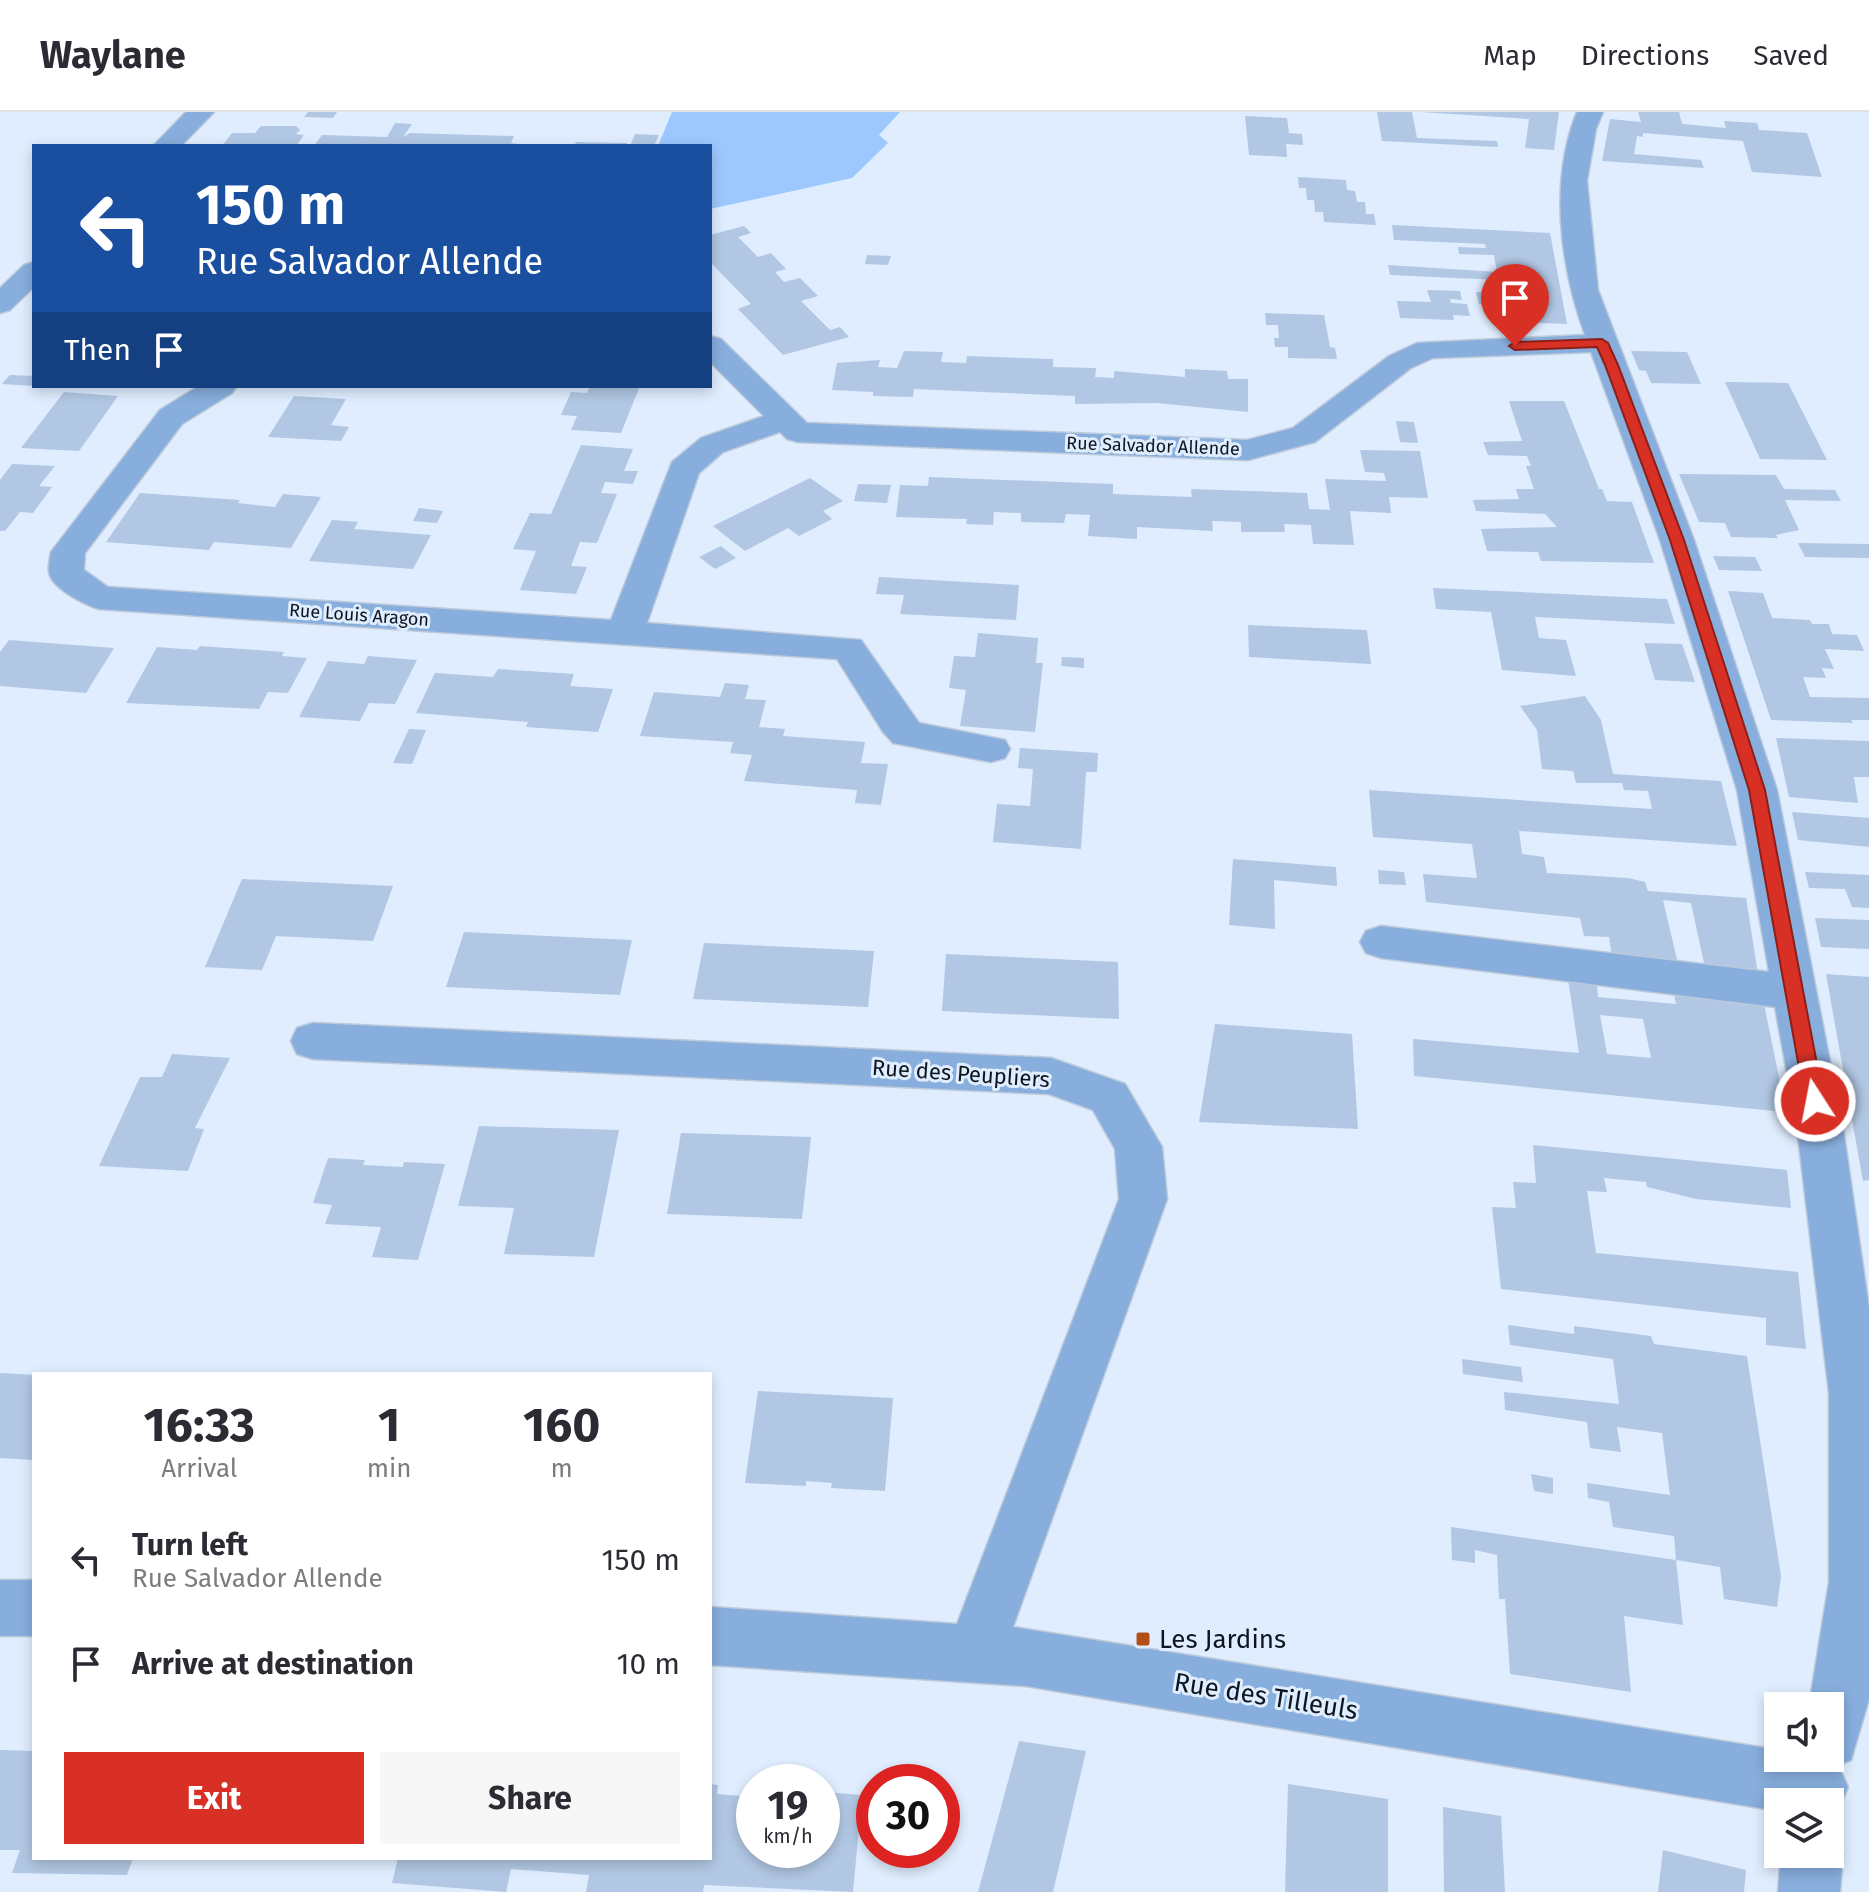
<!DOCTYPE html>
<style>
:root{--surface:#fff;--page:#f7f7f7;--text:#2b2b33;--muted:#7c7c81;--line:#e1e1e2;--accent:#d93025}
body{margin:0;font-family:"Fira Sans",sans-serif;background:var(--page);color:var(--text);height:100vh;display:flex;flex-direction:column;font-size:30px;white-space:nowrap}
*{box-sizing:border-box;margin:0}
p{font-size:26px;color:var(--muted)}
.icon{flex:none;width:44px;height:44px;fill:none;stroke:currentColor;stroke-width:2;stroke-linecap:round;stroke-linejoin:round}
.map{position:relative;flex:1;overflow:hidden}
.details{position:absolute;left:32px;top:1260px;width:680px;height:488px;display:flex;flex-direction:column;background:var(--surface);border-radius:0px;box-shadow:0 4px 12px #0003}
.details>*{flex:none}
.hud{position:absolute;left:32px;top:32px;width:680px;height:244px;border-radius:0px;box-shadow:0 4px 12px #0003;background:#1a4fa0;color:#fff;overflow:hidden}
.fabs{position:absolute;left:1764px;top:1580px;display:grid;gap:16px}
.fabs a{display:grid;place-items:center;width:80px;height:80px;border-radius:0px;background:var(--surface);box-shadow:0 4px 12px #0003;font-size:40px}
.speed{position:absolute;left:736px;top:1652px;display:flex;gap:16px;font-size:40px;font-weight:700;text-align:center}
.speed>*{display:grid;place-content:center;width:104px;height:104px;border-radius:50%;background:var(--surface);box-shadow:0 4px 12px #0003;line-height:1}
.speed small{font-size:20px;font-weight:400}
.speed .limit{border:12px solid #d22;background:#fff;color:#111}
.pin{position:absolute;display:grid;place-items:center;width:68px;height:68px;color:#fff;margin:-82px -34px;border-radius:50% 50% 50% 0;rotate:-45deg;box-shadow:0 0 8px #0007}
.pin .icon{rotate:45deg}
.me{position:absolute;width:88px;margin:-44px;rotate:349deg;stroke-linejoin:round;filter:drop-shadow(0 0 6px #0008)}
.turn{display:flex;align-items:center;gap:28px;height:168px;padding:0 32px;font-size:36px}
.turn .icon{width:104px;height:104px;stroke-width:2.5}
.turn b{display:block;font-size:56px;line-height:68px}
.then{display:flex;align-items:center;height:76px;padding:0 32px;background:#0003;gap:16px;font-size:30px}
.eta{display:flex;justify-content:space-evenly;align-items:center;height:136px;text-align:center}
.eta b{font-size:48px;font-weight:700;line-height:56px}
.cta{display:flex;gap:16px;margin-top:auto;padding:16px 32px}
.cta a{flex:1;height:92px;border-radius:0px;background:var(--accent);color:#fff;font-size:32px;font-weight:700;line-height:92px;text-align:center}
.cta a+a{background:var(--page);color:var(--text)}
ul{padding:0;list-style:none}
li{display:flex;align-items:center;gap:24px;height:104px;padding:0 32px}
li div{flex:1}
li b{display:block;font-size:30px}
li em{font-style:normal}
header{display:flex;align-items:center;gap:48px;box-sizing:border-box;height:112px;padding:0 40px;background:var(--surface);border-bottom:2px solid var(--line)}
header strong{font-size:38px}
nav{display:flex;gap:44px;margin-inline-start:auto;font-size:28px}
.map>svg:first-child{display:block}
</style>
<header>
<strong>Waylane</strong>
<nav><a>Map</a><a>Directions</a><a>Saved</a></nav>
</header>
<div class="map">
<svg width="1869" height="1780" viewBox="0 0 1869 1780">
<rect width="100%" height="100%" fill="#dfedfe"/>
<!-- green -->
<path fill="#9dc8fe" d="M672,0h228l-21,23 9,8 -36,35 -142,31v-63h-52z"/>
<!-- building -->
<g fill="#b1c7e3" fill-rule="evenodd">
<path d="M308,0h29l-4,6 -29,-1z"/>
<path d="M1377,0h35l5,26 80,3 1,6 -116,-6z"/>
<path d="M1421,0h138l-5,38 -29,-2 4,-29z"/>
<path d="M1638,0h41l3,12 44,4 -2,-7 33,2 2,7 48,3 15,44 -70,-5 -9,-31 -100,-8v4l-6,-1 -3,18 67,6 3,8 -102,-7 8,-42 31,3z"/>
<path d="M1245,4l42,2 2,15 13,1 1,11 -17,-1 1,13 -38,-2z"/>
<path d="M395,11l17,1 -9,13 7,-4 104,3 -3,7 20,3h-217l8,-11 65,2z"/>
<path d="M261,14h35l4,4 -4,4 8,1 -8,11h-74l10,-13h23z"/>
<path d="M635,22l24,1 -5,11h-24z"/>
<path d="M576,30l51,1v3h-53z"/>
<path d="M1298,65l48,3 1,10 8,1 2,11h8l1,12h8l2,11 -52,-3 -1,-10h-8l-1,-12h-7l-1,-12h-7z"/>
<path d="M1392,113l158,8 17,91 -76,-3 -4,-10 19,2 -2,-8 -25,-1 -3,-12 26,1 -3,-13 -109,-5 -2,-10 109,7 -3,-17 -35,-1 -1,-7 28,1 -1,-4 -91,-4z"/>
<path d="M744,114l7,7 -13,4 20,20 13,-4 15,16 -11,3 9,10 16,-4 18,18 -17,5 29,29 10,-3 9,10 -66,18 -45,-46 13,-5 -41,-42v-27z"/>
<path d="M867,143l24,1 -3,9 -23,-1z"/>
<path d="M1427,178l33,1 2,9 -12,-1 1,4 16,1 3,12 -17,-1 1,5 -54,-2 -3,-17 34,1z"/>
<path d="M1265,201l59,2 6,32 5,1 2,11 -49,-1v-11h-13l-1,-9h5l-1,-13h-12z"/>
<path d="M904,239l39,1 -2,10 25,1 1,-7 86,3v8l43,1 -1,9 19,1v-7l71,6v-8l42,2 1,8h20v33l-91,-9 -82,1v-8l-161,-7 -1,8 -40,-1v-4l-41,-2 5,-27 43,-3 -2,7 19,1z"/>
<path d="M1631,239l56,1 14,32 -50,-1 -5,-12 -7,-1z"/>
<path d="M10,263l24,1v10l-32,-2z"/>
<path d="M1725,270l63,1 39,77 -67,-1z"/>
<path d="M590,274h50l-19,47 -50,-3 6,-14 -16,-1 10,-23 16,1z"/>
<path d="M64,280l54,4 -39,55 -58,-3z"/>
<path d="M294,284l52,3 -15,26 18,2 -8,14 -73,-4z"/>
<path d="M1509,289h55l35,88h3l5,12 25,1 22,61 -113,-2 -3,-9 -51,-1 -6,-22 76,-2 -12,-13 -69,-3 -3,-11 46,-1 -3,-10h18l-8,-23h5l-4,-10 -39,-1 -5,-13 39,-1z"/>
<path d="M1396,309l18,1 4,21 -18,-1z"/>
<path d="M581,333l52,4 -9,22h14l-5,13 -28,-2 -4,11 16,1 -20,49 -17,-1 -9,24 16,1 -11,27 -56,-4 16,-39 -23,-2 17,-36 21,1z"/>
<path d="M1360,338l60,1 8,47 -39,-1 2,16 -41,-2 4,34 -41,-1 -2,-19 -27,-1 1,8h-44v-10l-29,-1 1,10 -76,-4v12l-49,-3 2,-21 -24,-1 -2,9 -43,-1v-9l-27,-1 -1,13 -27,-1 1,-5 -71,-2 4,-32 28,1 1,-9 184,7v10l25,1 54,2 -1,-8 116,4 2,16 21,1 -5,-31 61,2 -2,-8 -19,-1z"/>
<path d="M12,352l43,2 -16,20 13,1 -19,26 -13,-1 -15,19h-5v-51z"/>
<path d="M1679,362l97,1 8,14 51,1 6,11 -56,-1 14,30 -23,5 2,3 -47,-1 -6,-14 -26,-1z"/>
<path d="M810,366l33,23 -20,10 9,8 -33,17 -11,-8 -43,23 -32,-25z"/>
<path d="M858,372l33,1 -4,18 -33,-2z"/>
<path d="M140,381l100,7 -2,3 37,4 8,-13 38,3 -30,51 -77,-6 -5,8 -103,-8z"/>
<path d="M419,396l24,3 -6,12 -24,-2z"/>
<path d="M332,408l26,2 -4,7 77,6 -18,34 -104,-8z"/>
<path d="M1798,431l71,1v14l-64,-1z"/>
<path d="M721,434l15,12 -21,11 -16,-12z"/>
<path d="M1713,444l42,1 7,14 -43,-1z"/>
<path d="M879,465l140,8 -3,35 -116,-6 4,-19 -28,-1z"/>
<path d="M1433,476l234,11 8,25 -140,-7 4,21 27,2 10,36 -74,-6 -11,-58 -55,-3z"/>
<path d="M1728,479l35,2 9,25 38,2 2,4h17l3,10 25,1 7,16 -39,-2 9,20 -12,-1 4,10 -23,-1 7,20 59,1v22h-18l2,3 -82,-3z"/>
<path d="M1248,513l119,5 4,34 -122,-7z"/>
<path d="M978,521l60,5 -2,25h7l-8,69 -75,-6 6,-36 -17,-2 5,-32 21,1z"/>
<path d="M9,528l105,8 -28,45 -86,-7v-34z"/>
<path d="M1644,531l38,1 13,38 -40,-2z"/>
<path d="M200,534l84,6 -2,4 25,2 -19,35 -20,-1 -9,17 -133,-6 31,-56 40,3z"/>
<path d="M368,544l49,4 -22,44 -26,-1 -9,18 -61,-4 29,-56 36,3z"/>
<path d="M1062,545l22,1v10l-23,-2z"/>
<path d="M498,557l76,5 -4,12 43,3 -15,43 -72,-5 2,-5 -112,-9 19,-40 58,4z"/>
<path d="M725,571l24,2 -4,14 21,1 -7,27 26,2 -2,7 82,6 -4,21 27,1 -7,41 -26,-2 2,-13 -113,-9 8,-26 -22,-2 3,-11 -93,-6 14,-44 66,5z"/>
<path d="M1585,584l16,24 12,54 108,7 16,65 -218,-15 3,23 22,3 3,16 81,5 17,4 3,9 98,7 12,76 -53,-6 -14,-65 -28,-3 15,64 -66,-7 -3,-20 -25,-1 -4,-18 -154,-16 -3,-28 54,4 -5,-34 -99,-7 -4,-47 283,19 -4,-18 -24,-1 -2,-7h-46l-3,-12 -31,-2 -5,-39 -17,-24z"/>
<path d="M409,617l17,1 -14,34 -19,-1z"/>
<path d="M1776,626l93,3v36h-15l4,26 -69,-6z"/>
<path d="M1020,636l78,5 -1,19h-11l-5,77 -88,-7 4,-38 33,2 3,-37 -15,-1z"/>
<path d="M1792,700l77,6v29l-71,-7z"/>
<path d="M1233,747l103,8 1,19 -63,-6 1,49 -46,-4z"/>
<path d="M1378,758l26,2 2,13 -27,-1z"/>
<path d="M1805,760l64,3v33l-17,-1 -7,-18 -36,-1z"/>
<path d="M242,767l151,7 -20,55 -97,-5 -14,34 -57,-3z"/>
<path d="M1815,806l54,2v29l-48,-2z"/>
<path d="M464,820l83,4 85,4 -12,55 -174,-8z"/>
<path d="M704,831l170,8 -6,56 -175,-8z"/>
<path d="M946,842l172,8 1,57 -177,-8z"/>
<path d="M1567,860l29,3 2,22 78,7 -4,-20 90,10 24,118 -372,-36 -1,-37 166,14zM1600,903l43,4 8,39 -44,-4z"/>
<path d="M1826,862l43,3v203l-6,1z"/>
<path d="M1215,912l137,10 6,95 -159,-7z"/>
<path d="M172,942l58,4 -35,70 9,1 -16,42 -89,-5 41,-89h22z"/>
<path d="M479,1014l140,4 -25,127 -90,-3 10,-46 -56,-2z"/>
<path d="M681,1021l130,4 -9,82 -135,-5z"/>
<path d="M1533,1033l254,25 4,38 -95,-9 -49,-12 -1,-5 -42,-4 3,14 -20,-1 9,62 202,19 8,77 -40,-4v-27l-265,-29 -9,-82 24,1 -3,-26 23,1z"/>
<path d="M328,1046l37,2 -2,5 40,2 1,-5 41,2 -27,96 -46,-3 9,-30 -56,-3 7,-19 -19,-2z"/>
<path d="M1508,1213l66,9v-8l77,10 3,8 93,12 34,220 -4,31 -53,-8 -4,-32 -44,-7 7,65 -59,-9 7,76 -121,-18 -5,-75h-6l-2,-44 -22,-5v13l-23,-3 -1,-33 225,33 -2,-24 -61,-9 -4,-25 -21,-4 -1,-15 83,12 -8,-62 -45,-6 4,25 -31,-4 -3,-26 -82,-12 -1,-18 115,12 -6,-45 -103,-14z"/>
<path d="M1462,1247l59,8 2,15 -60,-8z"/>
<path d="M0,1261l34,2v85l-34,-2z"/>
<path d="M758,1279l135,7 -8,93 -54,-3 1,-5 -26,-2v5l-61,-3z"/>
<path d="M1531,1362l22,4v16l-19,-3z"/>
<path d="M1019,1629l67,10 -33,141h-75z"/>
<path d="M0,1638l34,1v107h99l-6,17 -115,-2 8,-23h-20z"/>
<path d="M710,1672l8,1 -1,9 37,3v53h68v-58l40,3 -9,97 -149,-7 -1,7h-117l3,-17 -78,-6 -5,23 -114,-9 6,-25h312z"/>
<path d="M1288,1672l100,15v93h-103z"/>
<path d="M1443,1695l58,9 4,76h-61z"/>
<path d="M1663,1738l83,20 -2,22h-86z"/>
</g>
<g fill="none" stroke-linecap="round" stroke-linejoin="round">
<!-- minor casing -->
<g stroke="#bdcada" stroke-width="3">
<g id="minor">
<path d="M186,0h28l-33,34h-28z"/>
<path d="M1577,0h26l-7,17 -9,52 11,109 96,250 83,250 66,338 26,180v391l-18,61 -13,5 10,22 -9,21 -9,4v-10h-52v9l-752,-125 -316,-21v-58l247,17 162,-425 -4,-50 -22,-39 -44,-16 -736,-35 -16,-5 -6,-13 6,-13 16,-5 738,35 74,26 37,63 5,52 -154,428 765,123v8h52v-52h-21l20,-124v-189l-32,-265 -22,-121 -394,-49 -15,-5 -6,-11 6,-11 15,-5 388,46 -32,-182 -77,-250 -69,-188 -158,6 -22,10 -96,74 -67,18 -450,-18 -11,-3 -7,-7 -57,20 -24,21 -52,150 214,17 58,83 86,17 5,9 -5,9 -14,4 -98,-19 -10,-11 -46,-73 -738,-50c-14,-4 -48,-21 -50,-37 -1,-6 1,-14 2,-20l109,-142 39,-24h38l-5,7 -50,31 -97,129 -1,17 24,17 503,33 61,-158 29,-24 63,-22 -54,-54v-26l11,3 86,84 440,17 46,-12 96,-72 28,-13 168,-8c-25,-68 -36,-155 -8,-223z"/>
<path d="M34,150v25l-24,23 -10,3v-25l24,-23z"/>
<rect x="0" y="1468" width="34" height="56"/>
<path d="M1830,1719l13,23 -3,38h-62l3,-38h49z"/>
</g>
</g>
<!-- minor -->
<use href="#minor" fill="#88aedd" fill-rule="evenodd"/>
</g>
<!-- route -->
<path fill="#d93025" stroke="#8d1f18" stroke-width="2" d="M1602,227l6,4 10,22 66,175 81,250 59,311 -9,8 -10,-8 -56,-311 -79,-250 -65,-175 -8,-18 -82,3 -6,-4 6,-4z"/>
<!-- markers -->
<rect fill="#b24f19" stroke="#dfedfe" stroke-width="3" x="1135" y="1519" width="16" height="16" rx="4"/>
<g text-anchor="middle" stroke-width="6" stroke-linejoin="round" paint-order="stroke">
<!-- far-street labels -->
<g font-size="18" fill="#0d151f" stroke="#dfedfe">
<text transform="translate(1153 334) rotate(2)" y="6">Rue Salvador Allende</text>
<text transform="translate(359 503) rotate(4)" y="6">Rue Louis Aragon</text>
</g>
<!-- street labels -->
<g font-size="22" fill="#0d151f" stroke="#dfedfe">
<text transform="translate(961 961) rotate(4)" y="8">Rue des Peupliers</text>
</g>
<!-- near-poi labels -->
<g font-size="26" fill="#0d151f" stroke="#dfedfe" text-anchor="start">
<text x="1159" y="1536">Les Jardins</text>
</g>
<!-- near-street labels -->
<g font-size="26" fill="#0d151f" stroke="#dfedfe">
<text transform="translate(1266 1584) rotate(9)" y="9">Rue des Tilleuls</text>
</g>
</g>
</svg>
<div class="fabs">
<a><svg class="icon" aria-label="sound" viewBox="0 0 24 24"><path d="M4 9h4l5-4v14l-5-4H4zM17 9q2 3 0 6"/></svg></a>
<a><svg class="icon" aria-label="layers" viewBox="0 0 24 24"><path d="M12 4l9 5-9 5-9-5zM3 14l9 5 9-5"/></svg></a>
</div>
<div class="speed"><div>19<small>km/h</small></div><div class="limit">30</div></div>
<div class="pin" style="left:1515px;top:234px;background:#d93025"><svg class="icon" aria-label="arrive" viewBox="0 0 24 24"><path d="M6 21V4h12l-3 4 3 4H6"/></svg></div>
<svg class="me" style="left:1815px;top:989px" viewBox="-20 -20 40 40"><circle r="17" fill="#d93025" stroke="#fff" stroke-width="3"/><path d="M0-11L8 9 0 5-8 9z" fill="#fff"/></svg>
<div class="hud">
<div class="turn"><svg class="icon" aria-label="left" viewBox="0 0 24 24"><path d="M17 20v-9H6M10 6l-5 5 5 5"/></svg><div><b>150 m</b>Rue Salvador Allende</div></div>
<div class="then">Then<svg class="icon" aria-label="arrive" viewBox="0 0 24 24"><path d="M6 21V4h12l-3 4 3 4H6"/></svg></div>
</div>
<section class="details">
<div class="eta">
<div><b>16:33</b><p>Arrival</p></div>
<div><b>1</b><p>min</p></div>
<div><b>160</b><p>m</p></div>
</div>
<ul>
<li><svg class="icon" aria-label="left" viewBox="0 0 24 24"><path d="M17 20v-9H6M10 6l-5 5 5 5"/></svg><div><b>Turn left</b><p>Rue Salvador Allende</p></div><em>150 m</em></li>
<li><svg class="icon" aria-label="arrive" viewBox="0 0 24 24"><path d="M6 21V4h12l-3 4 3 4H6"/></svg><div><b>Arrive at destination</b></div><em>10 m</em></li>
</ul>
<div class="cta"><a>Exit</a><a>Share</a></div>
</section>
</div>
